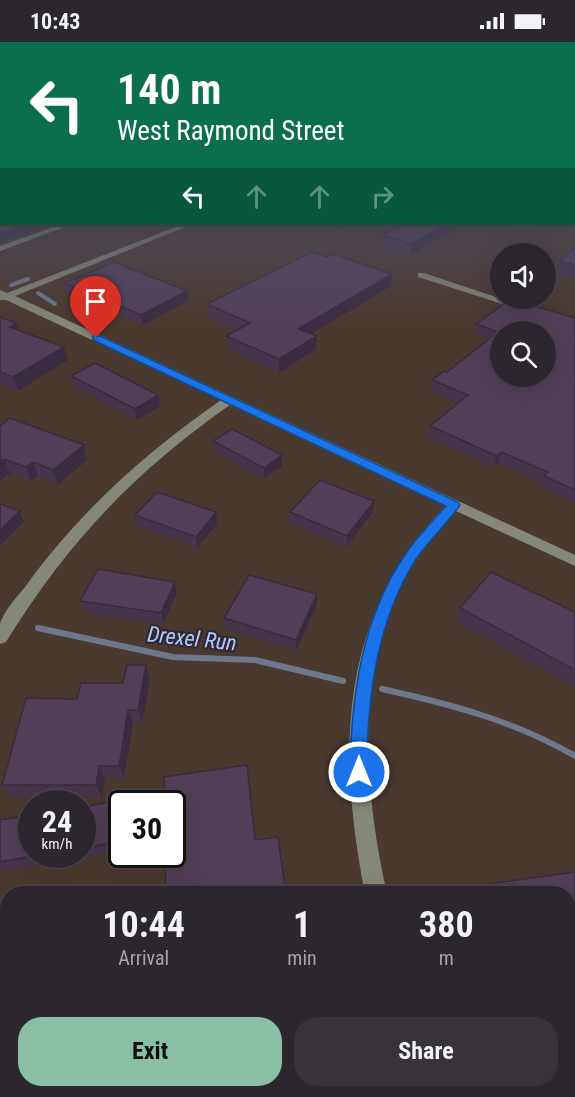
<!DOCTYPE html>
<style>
:root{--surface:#2c262e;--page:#38323a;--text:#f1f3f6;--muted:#a6a5aa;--line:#48434a;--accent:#8abfa5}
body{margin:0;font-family:"Roboto Condensed",sans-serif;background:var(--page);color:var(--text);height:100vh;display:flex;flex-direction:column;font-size:22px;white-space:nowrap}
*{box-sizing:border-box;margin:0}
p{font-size:20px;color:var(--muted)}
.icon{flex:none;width:33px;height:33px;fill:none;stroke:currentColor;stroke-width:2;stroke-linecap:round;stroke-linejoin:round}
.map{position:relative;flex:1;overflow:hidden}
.drawer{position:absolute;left:0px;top:844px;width:576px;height:212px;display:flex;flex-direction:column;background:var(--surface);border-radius:24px 24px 0 0;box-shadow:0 6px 24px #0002,0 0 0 2px var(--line)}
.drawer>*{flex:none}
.banner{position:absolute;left:0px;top:0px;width:576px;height:183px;box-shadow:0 6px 24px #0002,0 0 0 2px var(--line);background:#0b6e4f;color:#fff;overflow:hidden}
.buttons{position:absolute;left:490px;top:201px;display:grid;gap:12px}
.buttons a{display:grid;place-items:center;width:66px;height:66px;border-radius:50%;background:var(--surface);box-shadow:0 6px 24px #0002,0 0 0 2px var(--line);font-size:30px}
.speed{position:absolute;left:18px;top:748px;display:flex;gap:12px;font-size:30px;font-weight:700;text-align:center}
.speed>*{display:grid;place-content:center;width:78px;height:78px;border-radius:50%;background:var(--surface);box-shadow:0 6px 24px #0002,0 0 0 2px var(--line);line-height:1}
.speed small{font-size:15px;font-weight:400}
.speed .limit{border:3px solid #111;border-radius:9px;background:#fff;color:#111}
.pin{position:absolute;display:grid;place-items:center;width:51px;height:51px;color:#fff;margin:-62px -26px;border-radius:50% 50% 50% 0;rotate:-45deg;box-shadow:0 0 6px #0007}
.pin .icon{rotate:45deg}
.me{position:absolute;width:66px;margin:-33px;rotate:0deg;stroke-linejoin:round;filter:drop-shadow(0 0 4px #0008)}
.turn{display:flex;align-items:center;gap:21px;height:126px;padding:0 18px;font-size:27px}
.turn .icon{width:78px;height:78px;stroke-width:2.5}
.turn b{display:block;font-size:42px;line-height:51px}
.lanes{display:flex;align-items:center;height:57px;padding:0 18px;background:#0003;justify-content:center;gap:30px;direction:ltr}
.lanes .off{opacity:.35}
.eta{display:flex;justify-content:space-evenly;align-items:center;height:102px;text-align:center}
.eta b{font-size:36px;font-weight:700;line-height:42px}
.cta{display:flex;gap:12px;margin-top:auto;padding:12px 18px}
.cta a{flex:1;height:69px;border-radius:24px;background:var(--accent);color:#111;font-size:24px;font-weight:700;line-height:69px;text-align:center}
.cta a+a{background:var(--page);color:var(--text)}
.status{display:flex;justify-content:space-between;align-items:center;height:42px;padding:0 30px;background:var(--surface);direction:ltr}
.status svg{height:16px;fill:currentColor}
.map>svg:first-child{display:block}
</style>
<div class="status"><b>10:43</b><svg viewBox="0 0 49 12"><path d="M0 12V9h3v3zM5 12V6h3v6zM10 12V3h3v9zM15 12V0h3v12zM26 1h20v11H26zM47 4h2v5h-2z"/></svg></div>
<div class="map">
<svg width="575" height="1055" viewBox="0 0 575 1055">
<rect width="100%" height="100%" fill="#3b323e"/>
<!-- commercial -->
<path fill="#4a392e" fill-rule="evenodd" d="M0,137l2,45h572l1,-45v918h-575zM501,212h45v44h-45zM501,290h45v44h-45zM32,762h50v51h-50zM122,762h50v51h-50zM8,852h560v196h-560z"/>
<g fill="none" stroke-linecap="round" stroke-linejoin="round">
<!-- stream-far2 -->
<path stroke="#6f778c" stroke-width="3" d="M24,238l4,-1"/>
<!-- stream-far1 -->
<g stroke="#6f778c" stroke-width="4">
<path d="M11,243l17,-6"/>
<path d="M38,251l17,11"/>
</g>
<!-- stream -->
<g stroke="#6f778c" stroke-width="6">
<path d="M38,586l135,29 82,3 88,21"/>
<path d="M382,647c68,15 133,32 193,67"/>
</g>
<!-- minor -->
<g fill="#858779" fill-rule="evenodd">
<rect x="574" y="161" width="1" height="4"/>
<path d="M43,182h10l9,4 -62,23v-5l51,-18z"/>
<path d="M183,182h10l-178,72 560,259v11l-119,-55c-18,20 -37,41 -50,65 -52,99 -42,213 -19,318h-22c-28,-144 -27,-276 80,-388l-215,-101c-97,68 -162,137 -224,237l-6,2c0,-6 0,-13 0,-19 2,-12 17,-28 25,-38 54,-75 120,-134 196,-187l-215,-100h-6v-10l7,3z"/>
<path d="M418,231h6l105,35 -8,2 -103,-33z"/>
<path d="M429,1048h26l3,7h-26z"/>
</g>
</g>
<!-- wall -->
<g fill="#46364c">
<path d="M313,182h35l-11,5 -12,-4 -3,1z"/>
<path d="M464,182l-54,31 -28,-8 1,-12z"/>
<path d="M575,206v30l-19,-5 4,-12z"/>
<path d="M65,241l122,8 1,10 -45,24 -76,-32z"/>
<path d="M391,244l-80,48 5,15 -37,24 -52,-24 -1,-13 11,-6 -29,-13 -1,-13z"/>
<path d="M0,275l18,13 50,30 -50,31 -18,-7z"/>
<path d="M575,276v185l-35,-16 2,-4 -44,-20 -4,4 -66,-30 2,-11 28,-23 -28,-12 2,-11 15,-8 42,-32 -15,-6 2,-10z"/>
<path d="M71,334l87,19 2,11 -23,14 -63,-34z"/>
<path d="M0,384l87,34 -29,25 -20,-9 -7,5 -21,-8 -10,8z"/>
<path d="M213,399l69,14v11l-18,13 -50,-27z"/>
<path d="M290,470h83l-27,35 -57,-24z"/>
<path d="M135,473l82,9 -20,24 -59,-22z"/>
<path d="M177,551l-14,31 -79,-12 -4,-11z"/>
<path d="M317,563l-21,46 -71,-22 -1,-11z"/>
<path d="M460,566l115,4v75l-119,-65z"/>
<path d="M150,637l-8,44h-9l-9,55 -19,1 -3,18h-92l-8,-12 75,-86 46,-16z"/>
<path d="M82,765l39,4 1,39 -122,21v-51l32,35h50z"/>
<path d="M575,830v36l-7,1v-15h-84l-1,-2 5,-8z"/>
</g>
<!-- shaded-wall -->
<g fill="#392c3e">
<path d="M2,144v11h-2v-10z"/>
<path d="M26,182h14l1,4 -41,15v-10z"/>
<path d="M338,182h10l-11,5z"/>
<path d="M447,182h17l-54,31 1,-11z"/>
<path d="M392,232l-1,12 -93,56v-13z"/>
<path d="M187,249l1,10 -45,24 -2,-10z"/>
<path d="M16,281l4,13 -10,-9z"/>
<path d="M317,294l-1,13 -37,24v-14z"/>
<path d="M64,305l4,13 -50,31 -5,-14z"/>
<path d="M158,353l2,11 -23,14 -2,-11z"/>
<path d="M84,403l3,15 -29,25 -5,-15z"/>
<path d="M501,410l-3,11 -4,4 3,-11z"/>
<path d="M282,413v11l-18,13v-11z"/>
<path d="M4,417l6,14 -10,8v-19z"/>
<path d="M33,420l5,14 -7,5 -5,-14z"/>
<path d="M374,459l-1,11 -27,35 1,-11z"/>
<path d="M20,469l4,11 -24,24v-16z"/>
<path d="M216,470l1,12 -20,24 -1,-11z"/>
<path d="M175,540l2,11 -14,31 -2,-11z"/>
<path d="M317,552v11l-21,46v-11z"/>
<path d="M146,623l4,14 -8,44 -4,-13z"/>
<path d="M128,668l5,13 -9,55 -5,-12z"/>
<path d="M99,724l6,13 -3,18 -6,-12z"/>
<path d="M117,759l4,10 1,39 -4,-8z"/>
<path d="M104,1048h6l1,7h-7z"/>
</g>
<!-- building -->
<g fill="#513f58" stroke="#392c3e" stroke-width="1.5" fill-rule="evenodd">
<path d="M0,172h2v10h24l-26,9z"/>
<path d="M406,182h41l-36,20 -28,-9z"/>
<path d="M575,206v17l-15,-4z"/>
<path d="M312,210l15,5 5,-3 60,20 -94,55 19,7 -38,23 -53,-23 24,-13 -43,-19z"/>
<path d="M114,220l73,29 -46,24 -76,-32z"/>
<path d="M511,257l64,19v172l-31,-14 4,-4 -47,-20 -4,4 -67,-30 38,-31 -36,-15 12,-9 3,1 51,-40 -22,-8zM501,290h45v44h-45z"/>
<path d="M0,275l16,6 -6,4 54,20 -51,30 -13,-5z"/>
<path d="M95,321l63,32 -23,14 -64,-33z"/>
<path d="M10,376l74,27 -31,25 -20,-8 -7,5 -22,-8 -4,3v-36z"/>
<path d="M232,387l50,26 -18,13 -51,-27z"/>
<path d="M320,438l54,21 -27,35 -57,-24z"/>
<path d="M157,450l59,20 -20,25 -61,-22z"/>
<path d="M0,462l20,7 -20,19z"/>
<path d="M98,527l77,13 -14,31 -81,-12z"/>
<path d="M491,530l84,40v58l-115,-62z"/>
<path d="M249,533l68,19 -21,46 -72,-22z"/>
<path d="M127,623h19l-8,45h-10l-9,56h-20l-3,19h-94l24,-87 51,1 4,-16h42z"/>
<path d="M247,723l8,75 23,-3 8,57h-120l-1,-39h7v-51h-7l-1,-27z"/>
<path d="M117,759l1,41 -36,6v-41z"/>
<path d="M32,773v40h7l-39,7v-42z"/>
<path d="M575,830v30l-7,1v-9h-76l-4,-10z"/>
<path d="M8,1032v16h96v7h-104v-20z"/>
</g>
<!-- sky -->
<linearGradient id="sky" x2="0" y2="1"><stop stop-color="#201c22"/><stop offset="0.48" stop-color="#4f4f63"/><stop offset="1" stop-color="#4f4f63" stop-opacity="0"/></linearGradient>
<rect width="575" height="285" fill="url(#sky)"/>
<!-- route -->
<path fill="#1a73e8" stroke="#114b97" stroke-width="1.5" d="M93,294h7l358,166 2,3c-13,19 -31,35 -44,54 -40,64 -49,139 -49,213l-2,6 -6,3 -7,-3 -2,-6c1,-76 12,-156 57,-220 11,-16 26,-31 39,-46l-353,-166z"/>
<g text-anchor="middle" stroke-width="4.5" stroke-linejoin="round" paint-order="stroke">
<!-- water labels -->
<g font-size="22" font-style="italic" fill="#aecbfe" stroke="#312834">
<text transform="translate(192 596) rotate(6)" y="8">Drexel Run</text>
</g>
</g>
</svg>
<div class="buttons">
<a><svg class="icon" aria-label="sound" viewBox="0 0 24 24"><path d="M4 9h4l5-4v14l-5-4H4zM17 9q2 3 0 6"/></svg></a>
<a><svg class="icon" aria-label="search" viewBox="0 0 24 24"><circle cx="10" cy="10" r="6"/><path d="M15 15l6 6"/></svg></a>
</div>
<div class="speed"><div>24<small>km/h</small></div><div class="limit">30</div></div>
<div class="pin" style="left:96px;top:296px;background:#d93025"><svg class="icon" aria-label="arrive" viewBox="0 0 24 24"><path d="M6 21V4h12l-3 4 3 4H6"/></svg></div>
<svg class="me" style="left:359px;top:730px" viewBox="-20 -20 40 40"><circle r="17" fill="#1a73e8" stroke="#fff" stroke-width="3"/><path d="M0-11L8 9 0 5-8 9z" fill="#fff"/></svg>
<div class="banner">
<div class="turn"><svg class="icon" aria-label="left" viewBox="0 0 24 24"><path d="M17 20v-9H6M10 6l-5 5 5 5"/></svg><div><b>140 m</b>West Raymond Street</div></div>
<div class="lanes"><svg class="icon" aria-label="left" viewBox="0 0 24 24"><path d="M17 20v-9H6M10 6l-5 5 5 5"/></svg><svg class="icon off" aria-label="ahead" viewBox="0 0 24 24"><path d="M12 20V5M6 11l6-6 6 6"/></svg><svg class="icon off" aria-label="ahead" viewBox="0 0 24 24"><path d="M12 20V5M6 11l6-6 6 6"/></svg><svg class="icon off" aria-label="right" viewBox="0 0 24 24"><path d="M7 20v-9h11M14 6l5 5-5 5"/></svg></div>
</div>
<section class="drawer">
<div class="eta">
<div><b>10:44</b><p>Arrival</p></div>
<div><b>1</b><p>min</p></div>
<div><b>380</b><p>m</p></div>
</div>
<div class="cta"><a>Exit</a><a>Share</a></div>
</section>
</div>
